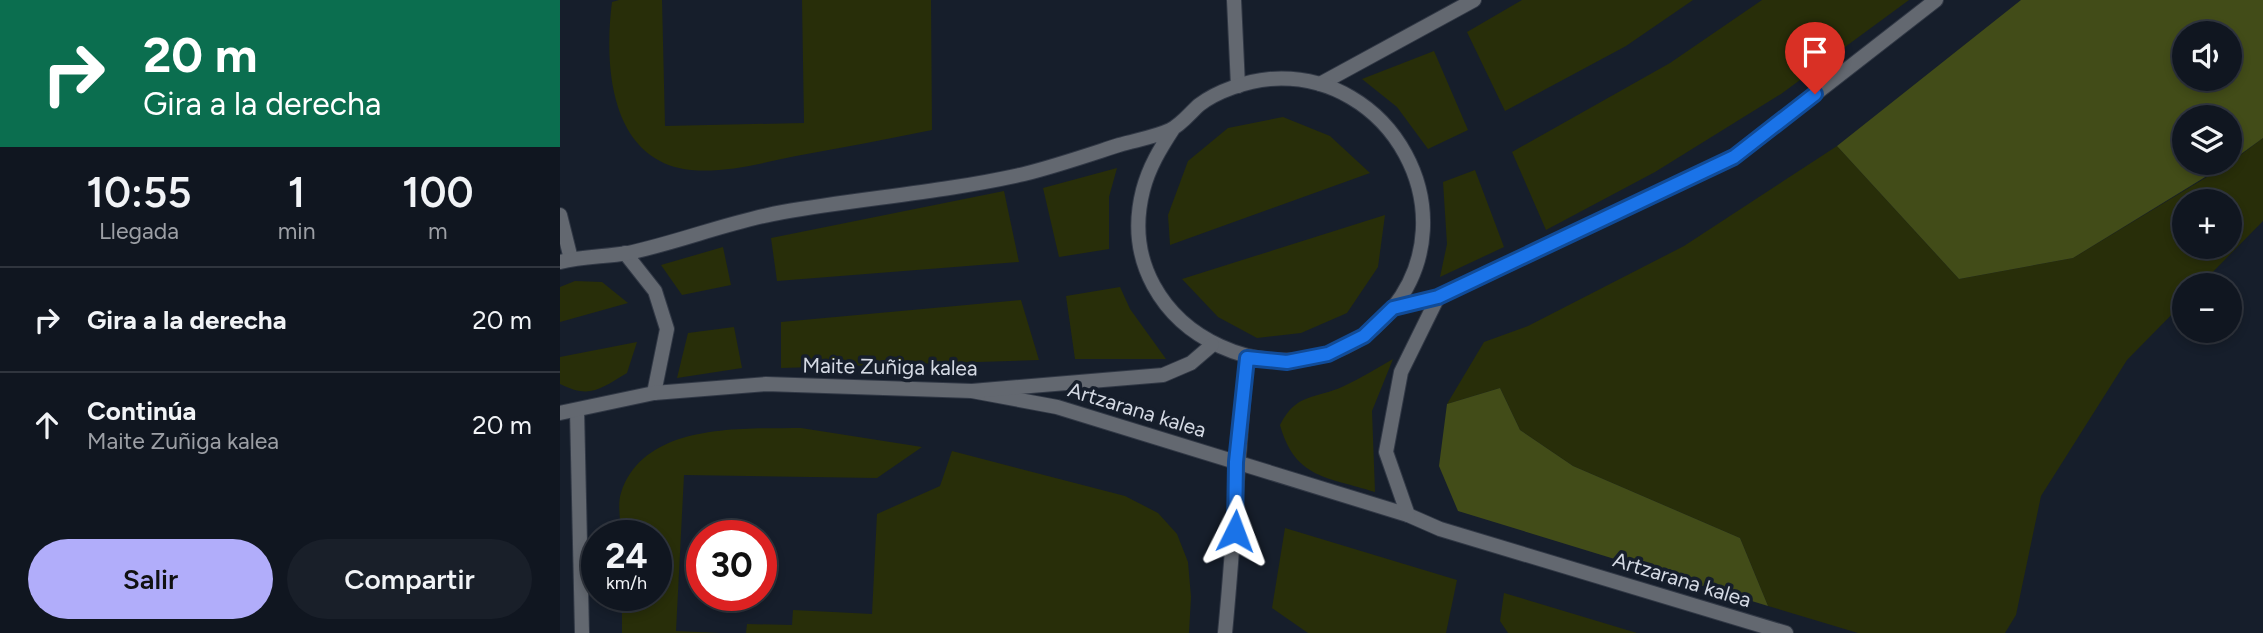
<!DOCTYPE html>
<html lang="es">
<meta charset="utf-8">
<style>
:root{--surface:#101620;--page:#191f29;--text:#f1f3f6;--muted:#9c9fa5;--line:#30353e;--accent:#b1adfa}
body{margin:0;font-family:Figtree,sans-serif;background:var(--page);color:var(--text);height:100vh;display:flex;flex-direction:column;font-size:26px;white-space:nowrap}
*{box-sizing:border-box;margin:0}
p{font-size:23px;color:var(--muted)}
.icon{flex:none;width:38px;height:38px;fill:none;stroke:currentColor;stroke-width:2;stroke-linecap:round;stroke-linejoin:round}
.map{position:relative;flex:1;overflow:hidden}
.panel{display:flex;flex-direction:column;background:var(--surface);width:560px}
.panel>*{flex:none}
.banner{background:#0b6e4f;color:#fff;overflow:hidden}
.buttons{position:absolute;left:1612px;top:21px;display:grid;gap:14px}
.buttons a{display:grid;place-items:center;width:70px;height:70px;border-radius:50%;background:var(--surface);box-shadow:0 4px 10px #0003,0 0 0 2px var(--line);font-size:35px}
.speed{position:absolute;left:21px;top:520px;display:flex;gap:14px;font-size:35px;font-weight:700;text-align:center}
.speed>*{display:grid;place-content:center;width:91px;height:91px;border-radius:50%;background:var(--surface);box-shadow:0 4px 10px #0003,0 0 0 2px var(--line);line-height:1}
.speed small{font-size:18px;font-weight:400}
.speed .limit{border:10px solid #d22;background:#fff;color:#111}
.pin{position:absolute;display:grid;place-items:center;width:60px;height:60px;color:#fff;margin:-72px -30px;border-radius:50% 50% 50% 0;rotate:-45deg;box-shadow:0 0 7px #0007}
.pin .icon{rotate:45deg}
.me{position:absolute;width:77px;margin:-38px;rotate:3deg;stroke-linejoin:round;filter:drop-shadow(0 0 5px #0008)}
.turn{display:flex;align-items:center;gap:24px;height:147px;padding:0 28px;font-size:32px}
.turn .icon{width:91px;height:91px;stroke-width:2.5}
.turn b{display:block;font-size:49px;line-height:60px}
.eta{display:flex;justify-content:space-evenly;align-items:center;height:119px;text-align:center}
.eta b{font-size:42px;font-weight:600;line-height:49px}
.cta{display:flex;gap:14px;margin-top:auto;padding:14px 28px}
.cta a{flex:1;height:80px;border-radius:42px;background:var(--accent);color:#111;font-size:28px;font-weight:600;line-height:80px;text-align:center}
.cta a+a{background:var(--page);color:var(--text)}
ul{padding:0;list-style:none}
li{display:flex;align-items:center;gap:21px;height:105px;padding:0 28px;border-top:2px solid var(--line)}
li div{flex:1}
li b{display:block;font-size:26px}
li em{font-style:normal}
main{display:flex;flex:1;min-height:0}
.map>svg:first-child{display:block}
</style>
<main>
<section class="panel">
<div class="banner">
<div class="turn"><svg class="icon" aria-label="right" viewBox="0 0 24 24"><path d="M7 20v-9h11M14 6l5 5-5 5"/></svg><div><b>20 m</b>Gira a la derecha</div></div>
</div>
<div class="eta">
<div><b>10:55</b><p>Llegada</p></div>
<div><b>1</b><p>min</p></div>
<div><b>100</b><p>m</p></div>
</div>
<ul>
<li><svg class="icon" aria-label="right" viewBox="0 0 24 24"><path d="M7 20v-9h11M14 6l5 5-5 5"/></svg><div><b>Gira a la derecha</b></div><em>20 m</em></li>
<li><svg class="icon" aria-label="ahead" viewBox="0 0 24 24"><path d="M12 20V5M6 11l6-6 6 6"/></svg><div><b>Continúa</b><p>Maite Zuñiga kalea</p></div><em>20 m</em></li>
</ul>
<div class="cta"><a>Salir</a><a>Compartir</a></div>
</section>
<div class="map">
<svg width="1703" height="633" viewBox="0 0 1703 633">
<rect width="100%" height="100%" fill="#161e2b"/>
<!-- green -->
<g fill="#282e09" fill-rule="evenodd">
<path d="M59,0h43l3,126 139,-3 -2,-123h129l1,130c-45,9 -91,18 -136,26 -34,7 -70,17 -105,14 -82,-9 -87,-106 -79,-168z"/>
<path d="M962,0h171l-67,46 -121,65 -38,-79z"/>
<path d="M1202,0h147l-128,94 -126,78 -109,58 -34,-78 158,-89z"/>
<path d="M874,51l34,79 -40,19 -31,-42 -35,-28z"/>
<path d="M723,117l47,19 40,37 -200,72 -2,-30 20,-54 40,-33z"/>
<path d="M1703,138v83l-63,64h-16v17l-57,58 -86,136 -25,119 -11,18h-147l-90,-27 -28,-68 -167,-72 -53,-36 -20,-42 -53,16 37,-62 44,-16 156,-80 153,-100 122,133 114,-21 157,-95zM1624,201h46v46h-46z"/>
<path d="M557,168l-8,29v52l-50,8 -16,-69z"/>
<path d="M915,170l29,77 -64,30 7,-33 -4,-62z"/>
<path d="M444,191l15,71 -242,19 -6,-43z"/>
<path d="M825,215l-7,52 -31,46 -46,20 -44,5 -39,-21 -36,-38z"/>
<path d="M163,247l8,38 -49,10 -21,-30z"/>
<path d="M15,281l27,1 26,21 -68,19v-35z"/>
<path d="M560,287l10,22 36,50h-91l-9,-63z"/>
<path d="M461,300l18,60 -258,8v-46z"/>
<path d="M174,327l8,41 -65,10 11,-45z"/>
<path d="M77,342l-10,31c-27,16 -37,26 -67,11v-27z"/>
<path d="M833,359l-21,52 3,81c-47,-15 -80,-13 -95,-67 17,-33 34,-25 64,-39 17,-8 33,-18 49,-27z"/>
<path d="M241,428l121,19 -45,31 -193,-3 -8,156 44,2h-98v-38h34v-59l-35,-1c0,-12 -4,-30 0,-42 23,-71 121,-64 180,-65z"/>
<path d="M392,451l173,45 33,17 19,21 11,28 3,35 -2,36h-443l1,-9 45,1 1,-15 79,4 5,-100 63,-28z"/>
<path d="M725,528l172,52 -11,53h-138l-36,-25z"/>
<path d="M944,593l133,40h-129l-8,-12z"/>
</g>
<!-- forest -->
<g fill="#424c18" fill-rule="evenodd">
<path d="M1461,0h242v138l-33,24v-45h-46v46h44l-155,95 -114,21 -122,-133zM1624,33h46v46h-46z"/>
<path d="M940,388l20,42 53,36 167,72 28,68 -310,-95 -19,-45 8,-62z"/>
</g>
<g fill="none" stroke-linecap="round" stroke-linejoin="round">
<!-- street casing -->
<g stroke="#313845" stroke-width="16">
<g id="street">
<path d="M674,0l4,86"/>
<path d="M760,84l154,-84"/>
<path d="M0,215l11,44"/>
<path d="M65,253l30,38 12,38 -13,64"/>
<path d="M0,262c22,-6 45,-5 68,-9 52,-11 103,-32 155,-41 80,-14 162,-20 241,-38 32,-8 64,-19 95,-29 17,-5 36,-8 51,-15 11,-5 20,-17 29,-25 18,-14 48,-24 71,-26 121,-9 199,133 123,229 -91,114 -287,27 -250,-118 6,-23 17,-41 30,-61"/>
<path d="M833,308l45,-11 296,-140 202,-157"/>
<path d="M412,391l85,16 351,108 32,14 346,104"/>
<path d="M17,410l5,223"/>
<path d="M0,413l94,-20 112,-9 206,7 191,-16 28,-12 21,-18"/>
<path d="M848,515l-22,-63 15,-80 37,-75"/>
<path d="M665,633c9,-92 13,-183 22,-275"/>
</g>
</g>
<!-- street -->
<use href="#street" stroke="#636870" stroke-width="14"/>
</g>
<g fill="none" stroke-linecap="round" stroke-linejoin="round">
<!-- route casing -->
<g stroke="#114b97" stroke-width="18">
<path id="route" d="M675,531l1,-69 11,-104 40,4 41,-8 36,-18 29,-28 45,-11 296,-140 81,-63"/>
</g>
<!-- route -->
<use href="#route" stroke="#1a73e8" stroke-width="12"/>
</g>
<g text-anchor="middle" stroke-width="7" stroke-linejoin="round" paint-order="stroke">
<!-- street labels -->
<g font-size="21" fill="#d4d9e3" stroke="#161e2b">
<text transform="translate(330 367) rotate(1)" y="7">Maite Zuñiga kalea</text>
<text transform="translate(577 410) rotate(17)" y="7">Artzarana kalea</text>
<text transform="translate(1122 580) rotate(17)" y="7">Artzarana kalea</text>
</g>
</g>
</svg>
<div class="buttons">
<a><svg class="icon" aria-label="sound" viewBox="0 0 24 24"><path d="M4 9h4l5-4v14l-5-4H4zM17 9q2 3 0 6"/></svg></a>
<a><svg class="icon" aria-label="layers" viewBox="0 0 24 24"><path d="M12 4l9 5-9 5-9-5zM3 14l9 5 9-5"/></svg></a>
<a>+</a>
<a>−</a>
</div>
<div class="speed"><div>24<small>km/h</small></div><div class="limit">30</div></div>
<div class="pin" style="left:1255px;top:94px;background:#d93025"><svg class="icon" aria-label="arrive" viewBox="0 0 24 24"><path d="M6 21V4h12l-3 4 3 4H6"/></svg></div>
<svg class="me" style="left:675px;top:531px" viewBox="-20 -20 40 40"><path d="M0-17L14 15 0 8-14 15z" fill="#1a73e8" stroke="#fff" stroke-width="4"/></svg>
</div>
</main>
